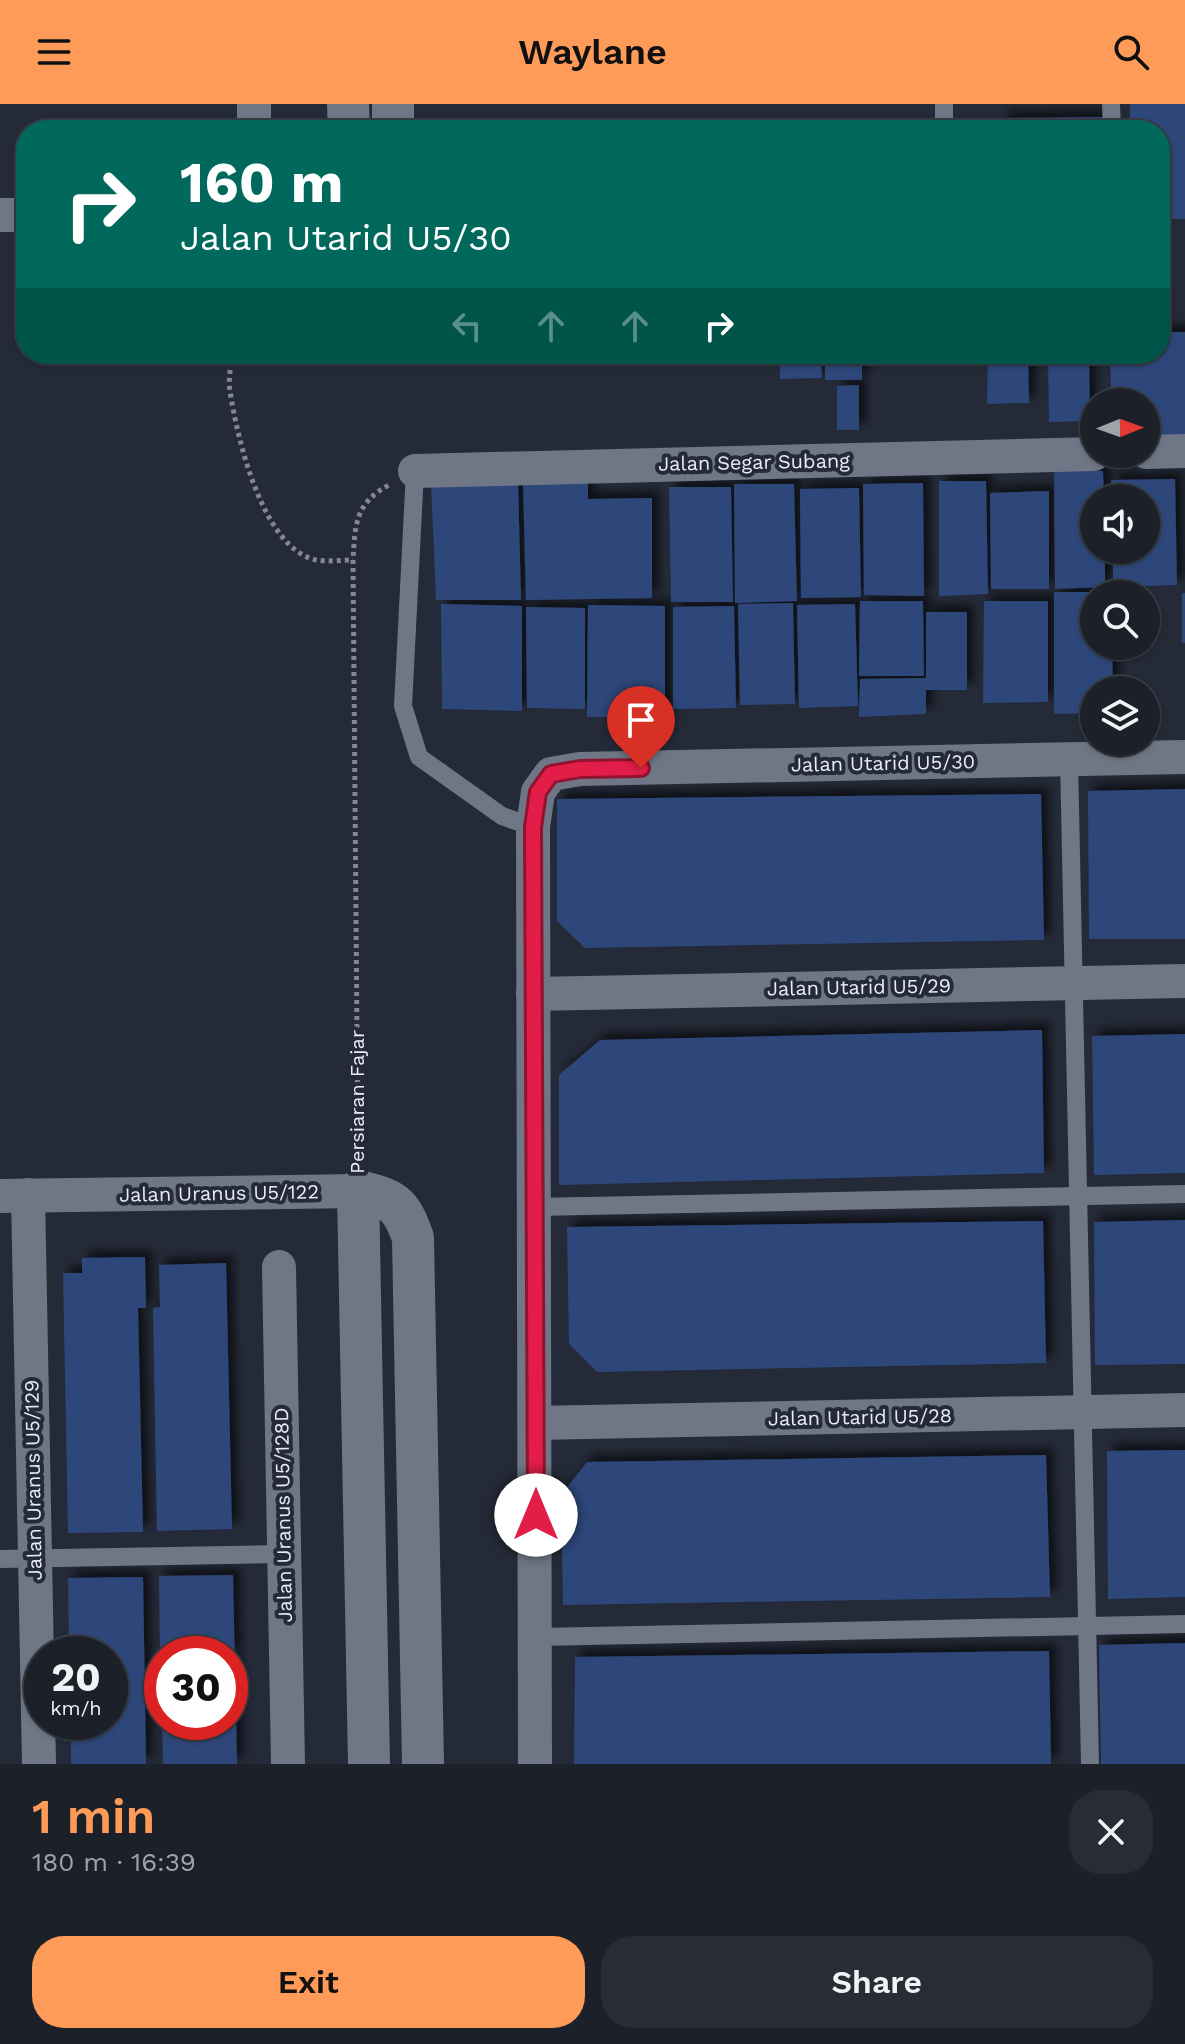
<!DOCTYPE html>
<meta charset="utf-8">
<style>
:root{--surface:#1b2029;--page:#282d35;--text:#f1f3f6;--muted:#a0a3a8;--line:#393e46;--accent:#fe9b58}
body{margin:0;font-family:"Work Sans",sans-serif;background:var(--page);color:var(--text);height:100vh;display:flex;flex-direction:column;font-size:30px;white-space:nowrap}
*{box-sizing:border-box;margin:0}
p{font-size:26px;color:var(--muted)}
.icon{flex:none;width:44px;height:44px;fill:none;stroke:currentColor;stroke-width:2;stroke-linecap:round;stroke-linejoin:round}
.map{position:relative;height:1660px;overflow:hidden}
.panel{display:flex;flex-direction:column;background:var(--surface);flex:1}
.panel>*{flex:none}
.top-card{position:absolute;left:16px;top:16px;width:1154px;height:244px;border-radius:32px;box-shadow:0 2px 6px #0004,0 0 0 2px var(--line);background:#00695c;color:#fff;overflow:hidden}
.needle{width:52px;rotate:89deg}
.controls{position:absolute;left:1080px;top:284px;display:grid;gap:16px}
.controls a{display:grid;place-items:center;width:80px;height:80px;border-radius:50%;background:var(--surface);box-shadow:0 2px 6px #0004,0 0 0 2px var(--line);font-size:40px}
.speed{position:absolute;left:24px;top:1532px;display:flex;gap:16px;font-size:40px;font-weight:700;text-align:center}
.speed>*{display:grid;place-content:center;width:104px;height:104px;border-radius:50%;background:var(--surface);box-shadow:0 2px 6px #0004,0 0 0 2px var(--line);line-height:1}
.speed small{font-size:20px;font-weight:400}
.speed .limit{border:12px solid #d22;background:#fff;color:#111}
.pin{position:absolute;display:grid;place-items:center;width:68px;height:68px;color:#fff;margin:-82px -34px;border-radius:50% 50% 50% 0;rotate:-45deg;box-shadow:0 0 8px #0007}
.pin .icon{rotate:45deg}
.me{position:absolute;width:88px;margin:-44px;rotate:0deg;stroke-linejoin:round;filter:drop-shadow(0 0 6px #0008)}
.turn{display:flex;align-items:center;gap:28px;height:168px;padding:0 32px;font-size:36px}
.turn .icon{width:104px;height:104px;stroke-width:2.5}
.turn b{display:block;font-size:56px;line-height:68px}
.lanes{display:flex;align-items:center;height:76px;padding:0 32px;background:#0003;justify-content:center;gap:40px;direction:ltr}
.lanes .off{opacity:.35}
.round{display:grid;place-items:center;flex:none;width:84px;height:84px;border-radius:32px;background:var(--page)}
.head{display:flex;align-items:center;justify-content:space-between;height:136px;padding:0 32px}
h1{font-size:48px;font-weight:600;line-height:60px;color:var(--accent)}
.cta{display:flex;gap:16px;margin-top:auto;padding:16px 32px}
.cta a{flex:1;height:92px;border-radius:32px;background:var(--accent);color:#111;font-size:32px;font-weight:600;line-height:92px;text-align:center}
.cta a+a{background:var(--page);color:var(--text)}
header{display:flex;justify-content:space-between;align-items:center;height:104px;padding:0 32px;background:var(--accent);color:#111;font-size:36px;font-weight:600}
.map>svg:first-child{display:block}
</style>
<header><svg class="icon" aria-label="menu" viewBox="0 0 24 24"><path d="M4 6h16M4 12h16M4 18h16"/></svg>Waylane<svg class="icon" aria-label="search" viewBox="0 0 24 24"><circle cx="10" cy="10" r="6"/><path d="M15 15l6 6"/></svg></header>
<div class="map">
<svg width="1185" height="1660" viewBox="0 0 1185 1660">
<defs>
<filter id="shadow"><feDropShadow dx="7" dy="-7" stdDeviation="4" flood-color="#0009"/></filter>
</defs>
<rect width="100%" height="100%" fill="#242a37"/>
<!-- building -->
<g fill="#2f477a" filter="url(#shadow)">
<path d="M1130,0h55v115h-25v-89h-30z"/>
<path d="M1105,13v13h-104v-12z"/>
<path d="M1160,228h25v107l-39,1v-38h-35l-1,-48h50z"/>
<path d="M780,250h41l1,24 -42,1z"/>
<rect x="825" y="250" width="37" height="26"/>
<path d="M988,250h40l1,49 -42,1z"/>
<path d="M1048,250h41l1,67 -41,1z"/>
<path d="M859,281v45h-22v-44z"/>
<path d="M1054,366l49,1 1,27h-10v52h11v37l-50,2z"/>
<path d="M1175,375l2,106 -64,2v-37h33v-52h-34l-1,-18z"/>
<path d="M588,376v19l64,-1v100l-126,2 -3,-119z"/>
<path d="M431,377h87l3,119h-85z"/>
<path d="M939,377h47l2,113 -49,2z"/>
<path d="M923,379l1,113 -60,-1 -1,-111z"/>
<path d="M734,380h60l3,117 -62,2z"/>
<path d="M669,383h62l2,115h-62z"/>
<path d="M859,384l2,109 -60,1 -1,-109z"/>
<path d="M1049,387v98h-58l-1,-96z"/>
<path d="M1054,488h40v54h18l1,44h-19v23l-40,1z"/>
<rect x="1182" y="489" width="3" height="50"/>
<path d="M860,497h63l1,75h-65z"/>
<path d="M984,497h64v101l-65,1z"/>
<path d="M793,499l2,101 -55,1 -2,-101z"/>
<path d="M441,500l81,2v105l-80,-2z"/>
<path d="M855,500l3,102 -59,2 -2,-103z"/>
<path d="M588,501l77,1v111h-78z"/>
<path d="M734,502l2,102 -63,1v-102z"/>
<path d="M526,503l59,1v101l-58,-1z"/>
<path d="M926,508h41v78h-41v24l-67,3 1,-38 66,-1z"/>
<path d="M1185,685v150h-96l-1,-148z"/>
<path d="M1041,690l3,146 -459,8 -28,-27v-122z"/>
<path d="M1042,926l2,143 -485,12v-110l41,-35z"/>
<path d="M1185,930v139l-91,2 -2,-139z"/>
<path d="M1185,1116v144l-90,1 -1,-143z"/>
<path d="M1043,1117l3,142 -449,9 -28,-28 -2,-117z"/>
<path d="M145,1153l1,51h-8l5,224 -75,1 -5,-260h19v-15z"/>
<path d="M226,1159l6,266 -75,2 -4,-223 7,-1 -1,-42z"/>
<path d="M1185,1346v147l-77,2 -1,-148z"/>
<path d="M1046,1351l4,142 -487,8 -2,-110 26,-33z"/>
<path d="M233,1471l4,189h-74l-1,-42h68v-68h-70l-1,-78z"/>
<path d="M143,1473l3,187h-75v-42h39v-68h-41l-1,-76z"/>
<path d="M1185,1539v121h-84l-2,-119z"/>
<path d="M1049,1547l2,113h-477l1,-107z"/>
</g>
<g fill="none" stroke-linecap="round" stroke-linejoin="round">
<!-- path -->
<g stroke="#828792" stroke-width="5" stroke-dasharray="4 4" stroke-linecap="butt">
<path d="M232,250c-1,12 -4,25 -2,37 7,46 32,157 86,169 11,2 26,0 37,0"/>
<path d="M358,1052l-5,-596c2,-35 2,-57 36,-75"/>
</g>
<!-- service -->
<g stroke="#6f7786" stroke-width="18">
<path d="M944,0v26"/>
<path d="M1111,0l1,26"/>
<path d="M415,367l-12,235 16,51 83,59 31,11"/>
<path d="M1069,655l21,1005"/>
<path d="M534,1103l651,-13"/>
<path d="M0,1455l284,-5"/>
<path d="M536,1533l649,-13"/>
</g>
<!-- minor -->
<g stroke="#6f7786" stroke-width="34">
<path d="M254,0v26"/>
<path d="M0,111h26"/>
<path d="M1146,348l39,-1"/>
<path d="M415,367l679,-17"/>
<path d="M533,890l652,-13"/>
<path d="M28,1091l11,569"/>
<path d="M0,1092l358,-5"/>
<path d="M279,1163l9,497"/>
<path d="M535,1319l650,-13"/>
<path d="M535,1660l-2,-937 5,-35 13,-18 29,-5 605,-12"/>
</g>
<!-- tertiary -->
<g stroke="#6f7786" stroke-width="42">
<path d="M348,0l1,26"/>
<path d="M393,26v-26"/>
<path d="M369,1660l-11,-573c35,8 43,12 55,47l10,526"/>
</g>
</g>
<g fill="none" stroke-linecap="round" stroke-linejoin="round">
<!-- route casing -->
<g stroke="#92132f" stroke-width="20">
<path id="route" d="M536,1411l-3,-688 5,-35 13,-18 29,-5 61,-1"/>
</g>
<!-- route -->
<use href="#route" stroke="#e11d48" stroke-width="14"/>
</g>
<g text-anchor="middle" stroke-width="8" stroke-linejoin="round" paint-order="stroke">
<!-- street labels -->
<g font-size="20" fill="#e7ebf4" stroke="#242a37">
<text transform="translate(754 358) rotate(-1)" y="7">Jalan Segar Subang</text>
<text transform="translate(883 659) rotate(-1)" y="7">Jalan Utarid U5/30</text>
<text transform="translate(859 883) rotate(-1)" y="7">Jalan Utarid U5/29</text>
<text transform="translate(357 998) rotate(-90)" y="7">Persiaran Fajar</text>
<text transform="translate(219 1089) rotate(-1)" y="7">Jalan Uranus U5/122</text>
<text transform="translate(860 1313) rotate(-1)" y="7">Jalan Utarid U5/28</text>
<text transform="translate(33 1376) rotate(-91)" y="7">Jalan Uranus U5/129</text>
<text transform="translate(283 1411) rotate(-91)" y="7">Jalan Uranus U5/128D</text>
</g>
</g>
</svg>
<div class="controls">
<a><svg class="needle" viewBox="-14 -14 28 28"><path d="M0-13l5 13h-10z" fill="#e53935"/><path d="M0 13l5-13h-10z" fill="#a0a3a8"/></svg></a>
<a><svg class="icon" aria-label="sound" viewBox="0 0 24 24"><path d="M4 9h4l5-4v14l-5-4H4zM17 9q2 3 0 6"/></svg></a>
<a><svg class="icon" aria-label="search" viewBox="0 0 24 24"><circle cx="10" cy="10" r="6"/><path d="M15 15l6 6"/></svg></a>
<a><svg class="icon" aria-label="layers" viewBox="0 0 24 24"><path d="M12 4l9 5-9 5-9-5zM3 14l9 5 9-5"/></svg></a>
</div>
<div class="speed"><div>20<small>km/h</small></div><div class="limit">30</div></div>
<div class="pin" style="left:641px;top:664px;background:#d93025"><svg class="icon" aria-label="arrive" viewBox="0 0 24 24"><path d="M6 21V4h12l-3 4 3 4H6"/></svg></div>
<svg class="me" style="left:536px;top:1411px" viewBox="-20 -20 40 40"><circle r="19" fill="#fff"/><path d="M0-13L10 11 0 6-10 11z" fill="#e11d48"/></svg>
<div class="top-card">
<div class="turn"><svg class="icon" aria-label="right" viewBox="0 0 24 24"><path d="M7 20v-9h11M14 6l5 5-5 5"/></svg><div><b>160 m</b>Jalan Utarid U5/30</div></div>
<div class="lanes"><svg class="icon off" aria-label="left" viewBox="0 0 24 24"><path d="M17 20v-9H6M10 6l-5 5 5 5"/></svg><svg class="icon off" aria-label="ahead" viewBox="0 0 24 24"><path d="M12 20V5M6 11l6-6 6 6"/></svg><svg class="icon off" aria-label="ahead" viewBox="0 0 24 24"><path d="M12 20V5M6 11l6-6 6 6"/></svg><svg class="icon" aria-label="right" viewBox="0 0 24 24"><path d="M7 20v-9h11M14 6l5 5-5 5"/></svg></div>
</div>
</div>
<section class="panel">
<div class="head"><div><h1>1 min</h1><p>180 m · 16:39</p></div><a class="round"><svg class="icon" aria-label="close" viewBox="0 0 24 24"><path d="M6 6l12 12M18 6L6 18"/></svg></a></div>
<div class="cta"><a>Exit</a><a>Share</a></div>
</section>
